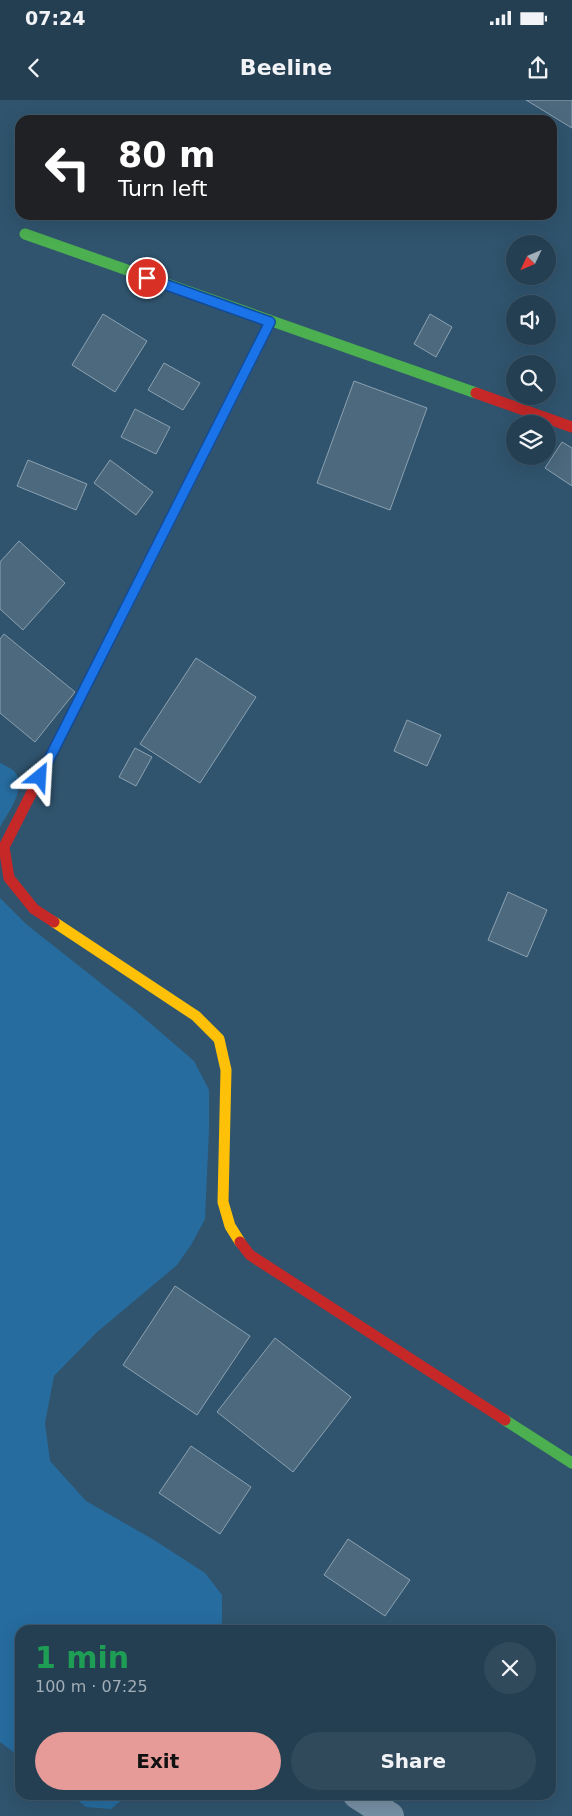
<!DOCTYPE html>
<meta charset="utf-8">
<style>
:root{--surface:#243f52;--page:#304a5c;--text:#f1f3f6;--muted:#a3afb8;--line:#415869;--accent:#e69b98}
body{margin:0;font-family:"DejaVu Sans",sans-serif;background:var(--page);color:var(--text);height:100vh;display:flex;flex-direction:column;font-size:19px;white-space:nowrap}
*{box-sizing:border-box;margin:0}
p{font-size:16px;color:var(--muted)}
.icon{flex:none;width:28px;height:28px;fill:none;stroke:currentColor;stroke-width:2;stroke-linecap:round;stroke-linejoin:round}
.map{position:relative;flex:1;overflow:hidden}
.sheet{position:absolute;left:15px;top:1525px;width:541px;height:175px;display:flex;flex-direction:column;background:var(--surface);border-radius:15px;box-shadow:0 5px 20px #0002,0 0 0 1px var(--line)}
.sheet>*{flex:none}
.hud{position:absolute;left:15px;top:15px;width:542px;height:105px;border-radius:15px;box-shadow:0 5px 20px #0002,0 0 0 1px var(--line);background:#202124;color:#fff;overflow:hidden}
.needle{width:32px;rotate:226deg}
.tools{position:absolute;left:506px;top:135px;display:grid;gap:10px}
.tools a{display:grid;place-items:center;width:50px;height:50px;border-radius:50%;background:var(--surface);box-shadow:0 5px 20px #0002,0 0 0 1px var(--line);font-size:25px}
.pin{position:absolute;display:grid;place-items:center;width:42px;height:42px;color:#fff;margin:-21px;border:2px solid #fff;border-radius:50%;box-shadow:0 1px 5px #0007}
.me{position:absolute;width:55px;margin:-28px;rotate:27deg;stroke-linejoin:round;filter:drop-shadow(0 0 4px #0008)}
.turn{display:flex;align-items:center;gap:18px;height:105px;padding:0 20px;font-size:22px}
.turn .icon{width:65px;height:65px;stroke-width:2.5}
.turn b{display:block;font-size:35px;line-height:42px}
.round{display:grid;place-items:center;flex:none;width:52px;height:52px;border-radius:26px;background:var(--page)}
.head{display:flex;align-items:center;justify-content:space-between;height:85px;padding:0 20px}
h1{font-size:30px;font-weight:800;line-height:38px;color:#1e9e55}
.button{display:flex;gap:10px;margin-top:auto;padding:10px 20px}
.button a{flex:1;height:58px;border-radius:30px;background:var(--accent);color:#111;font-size:20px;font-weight:800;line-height:58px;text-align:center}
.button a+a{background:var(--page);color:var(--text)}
.status{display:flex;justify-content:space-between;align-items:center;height:35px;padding:0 25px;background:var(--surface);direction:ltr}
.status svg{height:14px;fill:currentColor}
header{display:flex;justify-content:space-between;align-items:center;height:65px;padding:0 20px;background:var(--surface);font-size:22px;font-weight:800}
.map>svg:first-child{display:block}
</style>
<div class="status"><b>07:24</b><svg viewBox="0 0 49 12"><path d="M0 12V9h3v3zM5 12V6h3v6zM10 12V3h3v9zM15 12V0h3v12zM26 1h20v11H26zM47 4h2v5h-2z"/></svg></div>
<header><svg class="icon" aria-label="back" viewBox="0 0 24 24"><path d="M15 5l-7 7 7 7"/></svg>Beeline<svg class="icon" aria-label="share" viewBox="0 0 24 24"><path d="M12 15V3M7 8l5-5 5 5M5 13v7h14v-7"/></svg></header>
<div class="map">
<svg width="572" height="1716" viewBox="0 0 572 1716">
<rect width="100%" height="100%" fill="#30546e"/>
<!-- green -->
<g fill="#266c9f">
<path d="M0,663c4,2 11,5 14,8 14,16 -6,42 -14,56z"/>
<path d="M0,798l26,26 110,87 58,50 15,29v40l-4,89 -14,26 -14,20 -81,68 -42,43 -9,47 5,38 36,40 68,39 51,33 17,22v27l-4,8h-198v127l-20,-15z"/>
<path d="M71,1695h57l-17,14 -25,-2z"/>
</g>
<!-- building -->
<g fill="#4c697e" stroke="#8ba1b1">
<path d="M526,0h46v28z"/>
<path d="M103,214l44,27 -32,51 -43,-27z"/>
<path d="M430,214l22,13 -16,30 -22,-13z"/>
<path d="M164,263l36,20 -17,27 -35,-20z"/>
<path d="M354,281l73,27 -37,102 -73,-27z"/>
<path d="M135,309l35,18 -14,27 -35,-17z"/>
<path d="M562,342l10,6v38l-27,-18z"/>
<path d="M28,360l59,24 -11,26 -59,-24z"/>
<path d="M110,360l43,32 -17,23 -42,-32z"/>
<path d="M19,441l46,42 -42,47 -23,-21v-47z"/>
<path d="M4,534l71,58 -40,50 -35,-29v-74z"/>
<path d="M196,558l60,39 -56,86 -60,-39z"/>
<path d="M407,620l34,15 -14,31 -33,-15z"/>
<path d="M135,648l17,9 -16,29 -17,-9z"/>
<path d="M508,792l39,18 -20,47 -39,-17z"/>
<path d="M175,1186l75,50 -53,79 -74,-50z"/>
<path d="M275,1238l76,59 -58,75 -76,-60z"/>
<path d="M191,1346l60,41 -31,47 -61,-41z"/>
<path d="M348,1439l62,41 -25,36 -61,-41z"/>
</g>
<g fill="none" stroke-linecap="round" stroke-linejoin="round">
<!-- street -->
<path stroke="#7790a4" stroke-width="28" d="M357,1695l33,21"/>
<!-- fast -->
<g stroke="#4caf50" stroke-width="11">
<path d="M25,134l451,159"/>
<path d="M505,1320l67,43"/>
</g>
<!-- slow -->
<g stroke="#ffc107" stroke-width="11">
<path d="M116,527l154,-305"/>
<path d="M54,822l142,94 23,23 7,31 -3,132 7,24 10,16"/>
</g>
<!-- jam -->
<g stroke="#c62828" stroke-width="11">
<path d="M476,293l96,34"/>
<path d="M54,822l-20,-13 -25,-31 -5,-31 112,-220"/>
<path d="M240,1142l10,13 255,165"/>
</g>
</g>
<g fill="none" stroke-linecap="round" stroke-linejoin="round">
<!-- route casing -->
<g stroke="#114b97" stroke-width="12">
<path id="route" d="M40,677l230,-455 -123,-44"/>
</g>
<!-- route -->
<use href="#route" stroke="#1a73e8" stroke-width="9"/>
</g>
</svg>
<div class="tools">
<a><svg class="needle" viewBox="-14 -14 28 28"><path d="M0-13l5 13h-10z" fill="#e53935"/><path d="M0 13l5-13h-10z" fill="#a3afb8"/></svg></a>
<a><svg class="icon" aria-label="sound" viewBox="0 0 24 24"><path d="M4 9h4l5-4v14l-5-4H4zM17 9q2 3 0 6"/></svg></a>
<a><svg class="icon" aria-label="search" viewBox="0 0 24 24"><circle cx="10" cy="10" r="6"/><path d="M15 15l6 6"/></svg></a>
<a><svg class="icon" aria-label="layers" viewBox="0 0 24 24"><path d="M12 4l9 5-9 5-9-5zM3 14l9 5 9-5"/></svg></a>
</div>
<div class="pin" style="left:147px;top:178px;background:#d93025"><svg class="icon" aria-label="arrive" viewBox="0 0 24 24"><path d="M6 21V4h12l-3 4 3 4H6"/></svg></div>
<svg class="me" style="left:40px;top:677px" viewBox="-20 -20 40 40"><path d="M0-17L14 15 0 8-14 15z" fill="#1a73e8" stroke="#fff" stroke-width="4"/></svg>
<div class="hud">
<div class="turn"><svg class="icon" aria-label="left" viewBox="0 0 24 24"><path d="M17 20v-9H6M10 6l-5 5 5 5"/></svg><div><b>80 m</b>Turn left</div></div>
</div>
<section class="sheet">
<div class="head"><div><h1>1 min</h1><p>100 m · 07:25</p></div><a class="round"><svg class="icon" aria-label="close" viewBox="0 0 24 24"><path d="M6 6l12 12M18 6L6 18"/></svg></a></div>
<div class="button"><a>Exit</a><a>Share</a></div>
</section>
</div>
